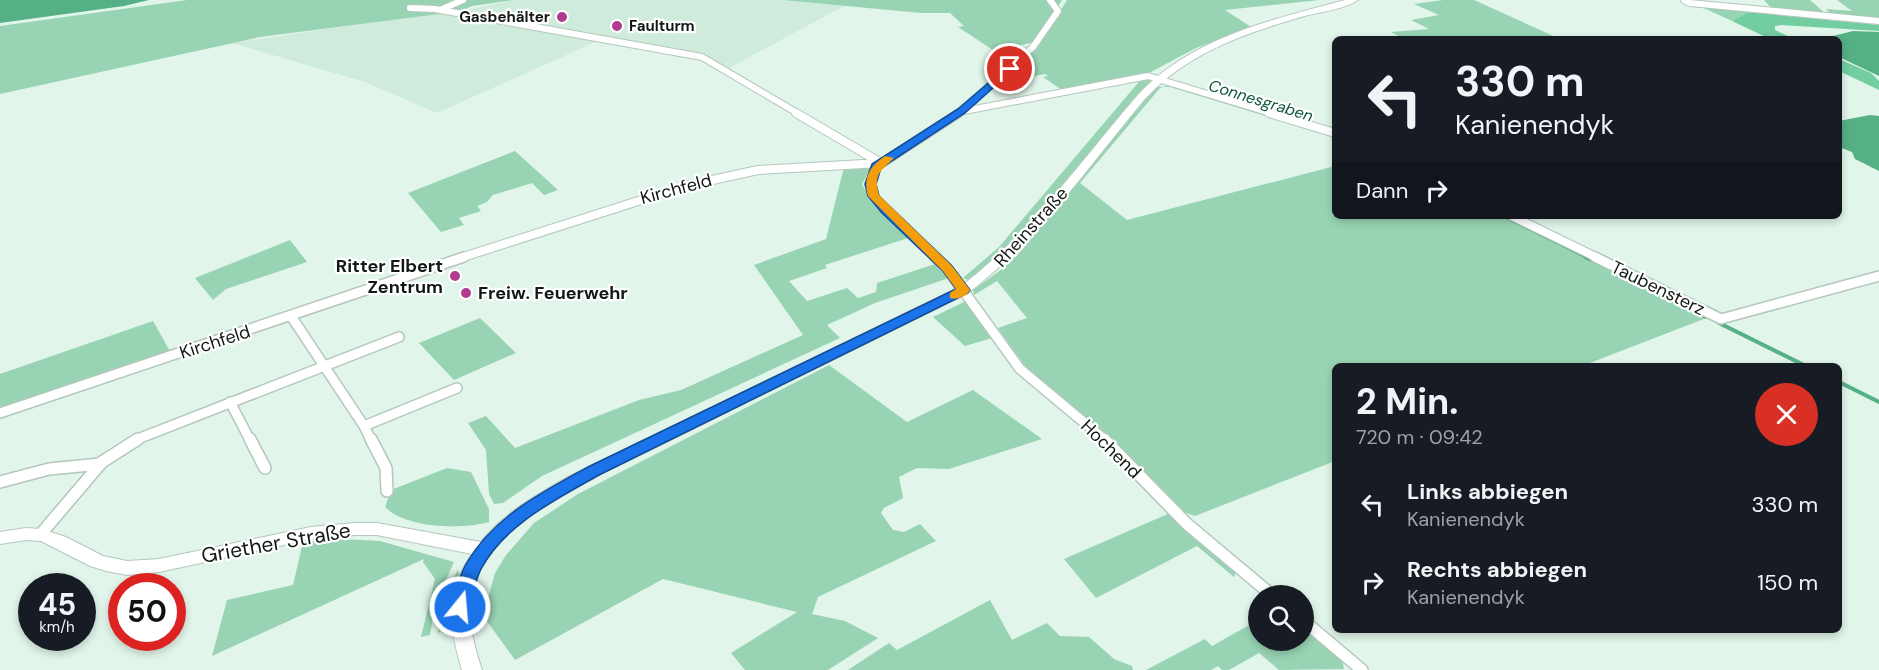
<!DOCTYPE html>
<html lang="de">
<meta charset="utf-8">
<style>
:root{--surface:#171b24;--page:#242831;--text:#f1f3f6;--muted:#9ea1a6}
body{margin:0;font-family:"DM Sans",sans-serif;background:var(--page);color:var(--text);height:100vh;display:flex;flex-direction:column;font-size:22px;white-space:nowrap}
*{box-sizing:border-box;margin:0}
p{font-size:20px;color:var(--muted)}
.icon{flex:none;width:33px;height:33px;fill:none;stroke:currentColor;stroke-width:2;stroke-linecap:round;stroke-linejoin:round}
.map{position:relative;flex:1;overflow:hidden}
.side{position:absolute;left:1332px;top:363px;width:510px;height:270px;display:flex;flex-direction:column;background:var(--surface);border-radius:9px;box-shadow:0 3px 9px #0003}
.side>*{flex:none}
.hud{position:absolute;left:1332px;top:36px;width:510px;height:183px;border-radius:9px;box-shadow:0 3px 9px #0003;background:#171b24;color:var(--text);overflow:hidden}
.controls{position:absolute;left:1248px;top:585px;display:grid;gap:12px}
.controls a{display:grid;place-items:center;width:66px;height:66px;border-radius:50%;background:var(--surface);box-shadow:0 3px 9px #0003;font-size:30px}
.speed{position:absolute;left:18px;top:573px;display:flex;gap:12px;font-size:30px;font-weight:700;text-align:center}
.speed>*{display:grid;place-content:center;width:78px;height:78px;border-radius:50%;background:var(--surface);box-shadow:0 3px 9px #0003;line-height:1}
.speed small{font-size:15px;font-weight:400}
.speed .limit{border:9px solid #d22;background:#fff;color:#111}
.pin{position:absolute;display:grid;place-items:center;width:51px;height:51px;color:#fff;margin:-26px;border:3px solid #fff;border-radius:50%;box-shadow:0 2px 6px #0007}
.me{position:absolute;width:66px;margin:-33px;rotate:17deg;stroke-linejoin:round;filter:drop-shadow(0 0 4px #0008)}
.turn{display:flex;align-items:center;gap:21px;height:126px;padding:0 24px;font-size:27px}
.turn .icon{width:78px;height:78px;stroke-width:2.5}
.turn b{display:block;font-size:42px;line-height:51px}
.then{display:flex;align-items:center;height:57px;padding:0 24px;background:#0003;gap:12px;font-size:22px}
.round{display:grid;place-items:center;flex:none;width:63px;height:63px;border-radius:32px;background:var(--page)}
.summary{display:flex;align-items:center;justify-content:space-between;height:102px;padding:0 24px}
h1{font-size:36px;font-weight:700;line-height:45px}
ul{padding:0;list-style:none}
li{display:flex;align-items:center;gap:18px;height:78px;padding:0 24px}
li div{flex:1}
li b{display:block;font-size:22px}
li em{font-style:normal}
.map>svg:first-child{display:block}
</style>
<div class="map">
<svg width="1879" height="670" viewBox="0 0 1879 670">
<rect width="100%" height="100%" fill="#e1f5ea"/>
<!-- built -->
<g fill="#cfebdb">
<path d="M514,0h268l62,6 -117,63 -21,-12 -245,-46z"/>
<path d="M443,12l157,28 -163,73 -72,-31 -133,-39z"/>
</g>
<!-- green -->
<g fill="#98d4b4">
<path d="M187,0h327l-42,6 -10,5 -202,26 -260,57v-68z"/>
<path d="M782,0h280l-26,42 -43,8 -35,-23 6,-1 -14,-13h-29z"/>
<path d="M1067,0h253l-95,10 26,17 -55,21 -47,25 -87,17 -19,-13 5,-1 -3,-2 -21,4 -5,-4 12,-12 -6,-2 16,-18z"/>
<path d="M1443,0h31l86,39h-156l-13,-7 38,-3 -18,-9 28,-5 -25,-11z"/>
<path d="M1764,0h46l17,15 -54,-5z"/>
<path d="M1837,0h42v21l-47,-6 -6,-6 26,2z"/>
<path d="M1697,5l182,17v3l-131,-13 -16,9z"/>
<path d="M1143,77l10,2 -131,158 -46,42 -8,1 -5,-2 36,-31z"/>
<path d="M1167,86l-7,2 -80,95 47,37 208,-54v50h170l204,101 -127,49h-247v95l-140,55 -9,-3 -65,-63 -96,-84 -27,-38 29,-10 -30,-37 -23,14 -1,-5 29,-21 19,-18 115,-142 22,-22 19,-1 158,51z"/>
<path d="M515,151l43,39 -14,5 -12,-12 -39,12 -6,7 -10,4 4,5 -22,7 5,7 -23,7 -33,-39z"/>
<path d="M872,166l-10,18c11,23 27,37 46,54l-83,27 2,3 -38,13 18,20 40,-13 11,10 18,-6 1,-9 58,-19 14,14 -74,25 -48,22 13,13 -298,138 -39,27 -9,1 -5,-10 -3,-44 -18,-27 18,-7 29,32 124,-48 42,-10 122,-55 -49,-70 72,-26 18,-72z"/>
<path d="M290,240l17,22 -81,27 -13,11 -18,-22z"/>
<path d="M966,301l27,36 -1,1 -27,8 -32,-29z"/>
<path d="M480,318l36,35 -62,27 -35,-37z"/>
<path d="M153,321l18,32 -171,56v-35z"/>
<path d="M829,365l78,57 66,-32 69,49 -93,30 -32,-1 -18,9 4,21 -19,10 -3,5 12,17 11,2 16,-8 16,17 -118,56 -6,17 33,7 33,17 -50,32h-83l-14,-17 66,-41 -134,-33 -148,81 -29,-40 1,-18 8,-29 11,-18 28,-32 44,-29z"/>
<path d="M447,468l24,4 18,37v13c-28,8 -84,6 -104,-15l6,-17z"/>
<path d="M1170,513l66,58 -2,6 -37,-31 -101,52 -32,-39z"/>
<path d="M342,539l38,2 74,21 -19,43 -5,30 -9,2 14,-58 -12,-17 1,-3 -212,97 15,-56 66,-15 10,-43z"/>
<path d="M458,569l1,8 -12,51 -9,5 4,-30z"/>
<path d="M990,600l22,40 35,-17 13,13 29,1 25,22 18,7 1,4h-285l41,-27 8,7z"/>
<path d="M1258,620v20h46v-13l38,32 2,10 -65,1 -20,-17 -30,17h-7l-4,-4 -7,4h-65l59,-31 7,7z"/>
</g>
<!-- forest -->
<g fill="#72cda0">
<path d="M1748,12l131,13v6l-98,-6 -6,1v4l19,9h-24l-38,-18z"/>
<path d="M1839,59l32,14 8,8v9l-40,-19z"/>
</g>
<!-- water -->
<g fill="#55b085">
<path d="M0,0h149l-25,6 -124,17z"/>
<path d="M1853,31l26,1v44l-40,-19v-18h-18z"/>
<path d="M1870,115l9,1v55l-24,-12 -3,-7 -13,-5v-26z"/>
</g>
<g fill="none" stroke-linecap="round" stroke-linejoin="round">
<!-- stream-far1 -->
<path stroke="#55b085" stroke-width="3" d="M1503,216l85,42"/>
<!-- stream -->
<g stroke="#55b085" stroke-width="4">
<path d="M1585,257l11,5"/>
<path d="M1667,298l39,19"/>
<path d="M1719,323l87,43"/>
<path d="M1839,382l40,20"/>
</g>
<!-- street-far3 casing -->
<g stroke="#b4c7bc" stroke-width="8">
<g id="street-far3">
<path d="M1684,0l6,3 189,18"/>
<path d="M410,8l25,1 267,48 97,57"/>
<path d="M440,10l23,-10"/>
<path d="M964,111l184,-35 126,38"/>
<path d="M957,114l76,-67 25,-36 -8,-11"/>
</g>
</g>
<!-- street-far2 casing -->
<g stroke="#b4c7bc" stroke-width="10">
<g id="street-far2">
<path d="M796,113l85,50"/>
<path d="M1269,113l66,20"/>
<path d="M1512,216l86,42"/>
<path d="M460,258l225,-72 73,-16 123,-7"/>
<path d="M937,258l-63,-61 -4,-13 6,-17 83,-54"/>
</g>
</g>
<!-- street-far1 casing -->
<g stroke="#b4c7bc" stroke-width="12">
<g id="street-far1">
<path d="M935,257l12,11 73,101 85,71"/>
<path d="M1595,257l126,62 158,-43"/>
<path d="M291,316l73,110 93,-38"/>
<path d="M230,402l20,38"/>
<path d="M0,413l464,-156"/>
<path d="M364,426l7,14"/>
<path d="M135,440l264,-103"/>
</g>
</g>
<!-- street casing -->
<g stroke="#b4c7bc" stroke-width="14">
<g id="street">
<path d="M250,439l15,29"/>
<path d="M371,439l15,29 1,23"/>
<path d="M1104,439l83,85 86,72"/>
<path d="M0,482l49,-13 51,-5"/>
<path d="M40,535l62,-73 36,-23"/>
<path d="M1304,621l58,49"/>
</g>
</g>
<!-- secondary casing -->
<g stroke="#b4c7bc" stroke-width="2">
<path id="secondary" d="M1345,0h13c-15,10 -40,12 -57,17 -58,17 -116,37 -157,83 -56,67 -105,139 -176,193 -80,39 -160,79 -241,119 -31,15 -63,31 -94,46 -53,26 -119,55 -150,107 -21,35 -13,68 -1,105h-20c-13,-44 -18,-76 10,-116l-95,-19h-22l-44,4 -152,33 -32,3 -21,-4 -16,-5 -49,-25 -15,-1 -26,4v-12l26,-4 15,1 25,8 37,19 24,5 32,-2 152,-32 44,-4h22l104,19c22,-28 55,-47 85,-64l394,-191c70,-53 120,-125 177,-191 54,-59 135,-76 208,-96z"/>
</g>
<!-- street-far3 -->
<use href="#street-far3" stroke="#fff" stroke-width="6"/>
<!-- street-far2 -->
<use href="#street-far2" stroke="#fff" stroke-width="8"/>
<!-- street-far1 -->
<use href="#street-far1" stroke="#fff" stroke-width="9"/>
<!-- street -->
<use href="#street" stroke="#fff" stroke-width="11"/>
<!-- secondary -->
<use href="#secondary" fill="#fff" fill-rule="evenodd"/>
</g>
<!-- route -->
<path fill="#1a73e8" stroke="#114b97" stroke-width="1.5" d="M1007,67l7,2 -49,44 -84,55 -5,16 3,12 73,70 18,24 -2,3 -369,182c-42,24 -94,49 -118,94 -7,14 -8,30 -15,44l-6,2 -7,-2 -3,-6c5,-14 9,-30 16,-43 27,-47 76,-72 122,-97l368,-178 -13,-18 -61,-58 -14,-17 -3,-12 7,-20 86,-55z"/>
<!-- slow -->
<path fill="#f59e0b" d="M885,156l9,2c-14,14 -21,16 -15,37l73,71 18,24c-4,7 -13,10 -20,8v-5l6,-4 -13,-18 -75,-75c-5,-18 1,-29 17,-40z"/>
<!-- markers -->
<g fill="#b23b90" stroke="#fff" stroke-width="2">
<circle cx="562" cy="17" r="6"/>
<circle cx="617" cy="26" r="6"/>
<circle cx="455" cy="276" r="6"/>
<circle cx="466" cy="293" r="6"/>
</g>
<g text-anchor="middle" stroke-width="4.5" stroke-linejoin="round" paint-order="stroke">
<!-- far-poi labels -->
<g font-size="15" font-weight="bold" fill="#121915" stroke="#fff" text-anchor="end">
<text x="550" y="22">Gasbehälter</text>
<text x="629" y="31" text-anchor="start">Faulturm</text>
</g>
<!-- far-water labels -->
<g font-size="16" font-style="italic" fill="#10583b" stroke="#fff">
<text transform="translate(1261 100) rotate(17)" y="6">Connesgraben</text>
</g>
<!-- street labels -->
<g font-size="18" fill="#121915" stroke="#fff">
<text transform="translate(676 189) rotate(-15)" y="6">Kirchfeld</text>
<text transform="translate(1031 227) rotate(-48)" y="6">Rheinstraße</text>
<text transform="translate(1658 288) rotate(26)" y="6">Taubensterz</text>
<text transform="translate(215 342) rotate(-18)" y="6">Kirchfeld</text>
<text transform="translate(1111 449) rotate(44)" y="6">Hochend</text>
</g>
<!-- poi labels -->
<g font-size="18" font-weight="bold" fill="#121915" stroke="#fff" text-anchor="end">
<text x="443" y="272">Ritter Elbert<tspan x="443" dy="21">Zentrum</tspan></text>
<text x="478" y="299" text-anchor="start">Freiw. Feuerwehr</text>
</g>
<!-- near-street labels -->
<g font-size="21" fill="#121915" stroke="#fff">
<text transform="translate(276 543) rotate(-10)" y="7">Griether Straße</text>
</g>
</g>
</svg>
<div class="controls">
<a><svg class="icon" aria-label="search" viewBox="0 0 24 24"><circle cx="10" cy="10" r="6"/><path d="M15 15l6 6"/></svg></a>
</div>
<div class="speed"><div>45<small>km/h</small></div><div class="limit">50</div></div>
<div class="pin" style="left:1010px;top:69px;background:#d93025"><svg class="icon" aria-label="arrive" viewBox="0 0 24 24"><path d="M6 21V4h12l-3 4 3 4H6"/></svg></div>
<svg class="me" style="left:460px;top:607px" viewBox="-20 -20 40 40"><circle r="17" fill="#1a73e8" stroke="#fff" stroke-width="3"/><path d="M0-11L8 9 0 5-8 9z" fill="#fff"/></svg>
<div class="hud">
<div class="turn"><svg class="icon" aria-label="left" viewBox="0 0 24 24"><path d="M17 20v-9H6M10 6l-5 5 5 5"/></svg><div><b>330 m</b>Kanienendyk</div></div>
<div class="then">Dann<svg class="icon" aria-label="right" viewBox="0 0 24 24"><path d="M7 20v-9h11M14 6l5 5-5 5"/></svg></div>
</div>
<section class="side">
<div class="summary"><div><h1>2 Min.</h1><p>720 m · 09:42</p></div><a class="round" style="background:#d93025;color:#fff"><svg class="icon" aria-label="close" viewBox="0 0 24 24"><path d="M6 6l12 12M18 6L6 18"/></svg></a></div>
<ul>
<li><svg class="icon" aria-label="left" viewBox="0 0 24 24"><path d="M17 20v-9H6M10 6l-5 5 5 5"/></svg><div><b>Links abbiegen</b><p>Kanienendyk</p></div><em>330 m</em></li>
<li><svg class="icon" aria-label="right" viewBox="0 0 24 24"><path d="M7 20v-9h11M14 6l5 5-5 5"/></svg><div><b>Rechts abbiegen</b><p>Kanienendyk</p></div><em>150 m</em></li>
</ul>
</section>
</div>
